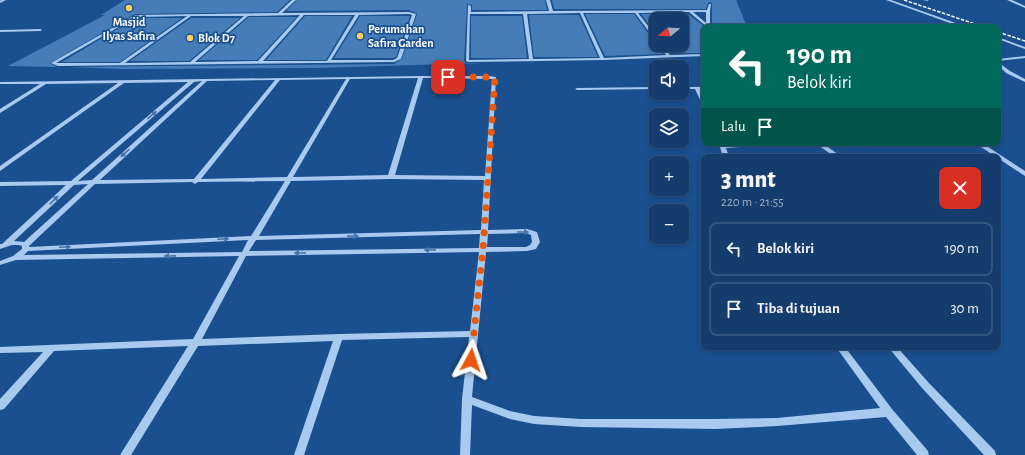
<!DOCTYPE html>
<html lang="id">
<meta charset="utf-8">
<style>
:root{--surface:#143c6c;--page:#214774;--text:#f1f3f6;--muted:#9dadc2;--line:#33567f}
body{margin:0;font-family:"Alegreya Sans",sans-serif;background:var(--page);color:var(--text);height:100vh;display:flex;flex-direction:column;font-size:15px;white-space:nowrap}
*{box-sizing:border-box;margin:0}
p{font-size:13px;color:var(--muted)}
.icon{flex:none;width:22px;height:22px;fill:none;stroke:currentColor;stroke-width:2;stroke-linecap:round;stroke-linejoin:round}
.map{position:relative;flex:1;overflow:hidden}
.drawer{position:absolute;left:701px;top:154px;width:300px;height:196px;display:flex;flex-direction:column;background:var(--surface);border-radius:8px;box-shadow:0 2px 6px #0003,0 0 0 1px var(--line)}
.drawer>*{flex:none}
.top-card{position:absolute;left:701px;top:24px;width:300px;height:122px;border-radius:8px;box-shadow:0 2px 6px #0003,0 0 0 1px var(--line);background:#00695c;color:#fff;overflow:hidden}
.needle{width:26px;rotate:252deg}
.buttons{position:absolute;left:649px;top:12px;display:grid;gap:8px}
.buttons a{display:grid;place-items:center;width:40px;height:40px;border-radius:8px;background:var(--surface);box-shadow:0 2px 6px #0003,0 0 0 1px var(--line);font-size:20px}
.pin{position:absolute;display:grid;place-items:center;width:34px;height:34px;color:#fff;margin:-17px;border-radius:8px;box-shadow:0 2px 6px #0006}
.me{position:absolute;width:44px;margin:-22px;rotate:5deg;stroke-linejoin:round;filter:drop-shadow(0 0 3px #0008)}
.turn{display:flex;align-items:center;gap:14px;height:84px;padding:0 20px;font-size:18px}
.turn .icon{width:52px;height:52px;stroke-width:2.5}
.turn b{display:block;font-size:28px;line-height:34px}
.then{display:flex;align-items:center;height:38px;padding:0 20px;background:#0003;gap:8px;font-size:15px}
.round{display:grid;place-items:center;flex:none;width:42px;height:42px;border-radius:8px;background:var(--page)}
.overview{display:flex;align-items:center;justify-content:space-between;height:68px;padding:0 20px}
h1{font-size:24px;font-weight:800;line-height:30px}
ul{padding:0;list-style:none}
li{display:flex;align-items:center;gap:12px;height:54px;margin:0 8px 6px;padding:0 12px;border:2px solid var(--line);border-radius:8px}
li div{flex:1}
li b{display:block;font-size:15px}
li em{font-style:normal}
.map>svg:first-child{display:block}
</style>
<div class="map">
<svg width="1025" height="455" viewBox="0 0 1025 455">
<rect width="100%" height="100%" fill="#1a5090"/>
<!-- building -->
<g fill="#467db9">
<path d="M125,0h165l-13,12 -142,2 -85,49 7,4 -49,-1 97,-51h-4z"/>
<path d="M297,0h248l2,10h-75v-5l-5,-1 -3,57 4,3 14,-1 -167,5 -194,1 -51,-2 324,-3 8,-5 15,-45 -1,-1 -7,-3 -123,1z"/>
<path d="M552,0h184l11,27h-35v-23l-1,-2 -3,1 -2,6h-152z"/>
<path d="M585,14h49l20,27 2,1v3l7,9 -58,2z"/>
<path d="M641,14h47l17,13 -1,26h-33l-7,-8h18v-26h-26v15z"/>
<path d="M529,15h50l19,42h-64z"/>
<path d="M305,16h47l-26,44h-60z"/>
<path d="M360,16h50l-14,41 -3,1h-59z"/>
<path d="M471,16h51l5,42h-56z"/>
<path d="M249,17h48l-40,43h-58z"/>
<path d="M136,18h46l-62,44h-58z"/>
<path d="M191,18h49l-51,43h-59z"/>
</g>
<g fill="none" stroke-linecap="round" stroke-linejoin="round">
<!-- minor -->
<g fill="#a8caef" fill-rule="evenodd">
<path d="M1,0h5l-6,3v-2z"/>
<path d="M292,0h4l-14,13 127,-1 7,2 -15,45 -7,3 -336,4 -7,-3 84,-48 143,-2zM409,14l3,1 -15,43 -4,2h-62l28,-45zM300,15l-42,46 -63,1 53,-46zM304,15h51l-28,46h-64zM187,16l-67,47h-64l80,-46zM191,16h53l-54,46 -65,1z"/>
<path d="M546,0h4l3,11 154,-1 2,-6h2l-1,7v15l1,1h-4l-18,-15 -51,1 18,23v4h-1l-20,-27h-52l21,45 62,-3 -8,-10h4l8,10 34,-1v2l-101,4 -135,2 -2,-1 2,-56 3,1v6l78,-1zM693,12h13v11zM580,13l20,45 -67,1 -6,-45zM470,14h53l6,45 -60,1z"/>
<path d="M886,0h5l76,27h-6z"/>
<path d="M924,0h5l-2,1z"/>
<path d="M1007,0h5l13,6v2z"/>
<path d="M41,29l1,1 -2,1 -40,1v-2z"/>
<path d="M998,37l27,10v2l-27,-10z"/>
<path d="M1025,56v2l-27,3v-2z"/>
<path d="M998,62l12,9 15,8v3l-19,-9 -8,-8z"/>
<path d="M421,76h69l6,1 -8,153 39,-1 10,3 3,10 -4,7 -9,2 -41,1 -14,145 38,14 24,5 47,3h134l62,-1 103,-10 -44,-61h9l47,62 36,42 1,4h-12l-31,-38 -109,9 -62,3 -134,-2 -47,-3 -24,-5 -38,-14 -2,50h-10l2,-56 7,-62 -127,3 -38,115h-10l39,-114 -135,5 -67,109h-11l68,-109 -134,5 -50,58 -4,1v-11l43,-47 -43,1v-6l193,-8 46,-83 -223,4 -16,5v-4l13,-5 9,-7v-3l-3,-1h-7l-12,4v-5h2l64,-59 -66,1v-4l71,-1 117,-99 -64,1 -124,88v-5l118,-83 -72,1 -46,29v-4l40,-25h-40v-2zM418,78l-30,97 -95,2 57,-98zM423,78l69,1 -7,97 -90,-1zM346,79l-59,98 -86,2 79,-99zM275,80l-81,99 -94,1 107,-99zM202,81l-110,99 -14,1 116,-99zM391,179l93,1 -3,50 -222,6 32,-55zM285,181l-34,55 -222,11v-1l66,-62 97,-2 3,2 3,-2zM88,184l-64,58 -10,-1 60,-56zM526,233l5,2 1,7 -2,3 -4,2h-39l1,-13zM480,234l-1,14 -230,3 7,-11zM248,240l-6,12 -218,3 4,-4zM479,252l-9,79 -131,3 -137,5 44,-83z"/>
<path d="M656,87v2l-79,1 -2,-1 2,-1z"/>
<path d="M682,87h22v2h-4l4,9v7l-2,-1 -7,-15h-13z"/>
<path d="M751,143h24l-3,2 -46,3 3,9h-6l-3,-10 1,-1z"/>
<path d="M815,143h7l20,14h-7z"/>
<path d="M975,143h7l43,28v5z"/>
<path d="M888,347h9l31,35 67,69 1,4h-12l-62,-67z"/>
</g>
<!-- rail -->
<g stroke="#fff" stroke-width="1.5" stroke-dasharray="3.5 1.5" stroke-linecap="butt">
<path d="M904,0l80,27"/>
<path d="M998,32l27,9"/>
</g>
</g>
<!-- one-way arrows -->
<defs><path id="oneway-solid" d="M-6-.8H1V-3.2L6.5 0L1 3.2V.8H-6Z"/></defs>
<g fill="#4575ac">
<use href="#oneway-solid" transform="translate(152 115) rotate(-40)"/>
<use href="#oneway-solid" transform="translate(125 153) rotate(138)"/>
<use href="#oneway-solid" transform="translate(54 200) rotate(-43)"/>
<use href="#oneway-solid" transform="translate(523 232)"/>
<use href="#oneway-solid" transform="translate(353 236) rotate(-1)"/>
<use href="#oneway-solid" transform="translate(223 239) rotate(-3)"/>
<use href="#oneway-solid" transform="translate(65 247) rotate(-3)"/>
<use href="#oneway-solid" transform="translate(430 250) rotate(179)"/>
<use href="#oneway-solid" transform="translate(300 253) rotate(179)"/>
<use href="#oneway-solid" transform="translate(170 256) rotate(179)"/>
</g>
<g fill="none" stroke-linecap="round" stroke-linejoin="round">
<!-- route -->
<path stroke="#ea580c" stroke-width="7" stroke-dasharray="0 12.6" d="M448,77h42l5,2 -12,170 -12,111"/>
</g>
<!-- markers -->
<g fill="#ffcf65" stroke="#1a5090" stroke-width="1.5">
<circle cx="129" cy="8" r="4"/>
<circle cx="360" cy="36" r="4"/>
<circle cx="190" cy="38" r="4"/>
</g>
<g text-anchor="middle" stroke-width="3.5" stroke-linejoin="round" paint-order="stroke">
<!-- far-poi labels -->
<g font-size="12" font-weight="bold" fill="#fff" stroke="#1a5090" text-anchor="start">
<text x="129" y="26" text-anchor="middle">Masjid<tspan x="129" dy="14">Ilyas Safira</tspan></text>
<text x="368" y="33">Perumahan<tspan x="368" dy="14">Safira Garden</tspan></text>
<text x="198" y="42">Blok D7</text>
</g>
</g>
</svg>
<div class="buttons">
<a><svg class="needle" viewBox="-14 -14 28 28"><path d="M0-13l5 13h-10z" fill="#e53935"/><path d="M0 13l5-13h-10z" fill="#9dadc2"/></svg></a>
<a><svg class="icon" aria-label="sound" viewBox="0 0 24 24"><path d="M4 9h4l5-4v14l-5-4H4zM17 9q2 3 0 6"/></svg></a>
<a><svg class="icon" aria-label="layers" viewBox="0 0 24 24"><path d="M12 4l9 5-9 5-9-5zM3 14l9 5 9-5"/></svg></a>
<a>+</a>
<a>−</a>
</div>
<div class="pin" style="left:448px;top:77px;background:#d93025"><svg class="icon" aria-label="arrive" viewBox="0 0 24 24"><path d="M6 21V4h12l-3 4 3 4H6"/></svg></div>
<svg class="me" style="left:471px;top:360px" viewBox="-20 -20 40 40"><path d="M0-17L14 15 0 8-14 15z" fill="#ea580c" stroke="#fff" stroke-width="4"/></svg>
<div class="top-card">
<div class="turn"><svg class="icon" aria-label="left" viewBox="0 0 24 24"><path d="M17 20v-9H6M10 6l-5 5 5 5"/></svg><div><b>190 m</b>Belok kiri</div></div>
<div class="then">Lalu<svg class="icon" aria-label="arrive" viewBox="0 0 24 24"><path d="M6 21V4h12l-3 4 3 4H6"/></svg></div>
</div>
<section class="drawer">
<div class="overview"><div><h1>3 mnt</h1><p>220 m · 21:55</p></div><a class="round" style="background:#d93025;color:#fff"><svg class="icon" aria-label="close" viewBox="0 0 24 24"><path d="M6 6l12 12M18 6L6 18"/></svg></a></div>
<ul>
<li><svg class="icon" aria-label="left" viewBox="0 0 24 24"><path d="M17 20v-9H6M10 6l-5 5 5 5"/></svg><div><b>Belok kiri</b></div><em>190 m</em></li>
<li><svg class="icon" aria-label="arrive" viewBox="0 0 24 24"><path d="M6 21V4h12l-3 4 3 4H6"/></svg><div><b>Tiba di tujuan</b></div><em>30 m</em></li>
</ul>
</section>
</div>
